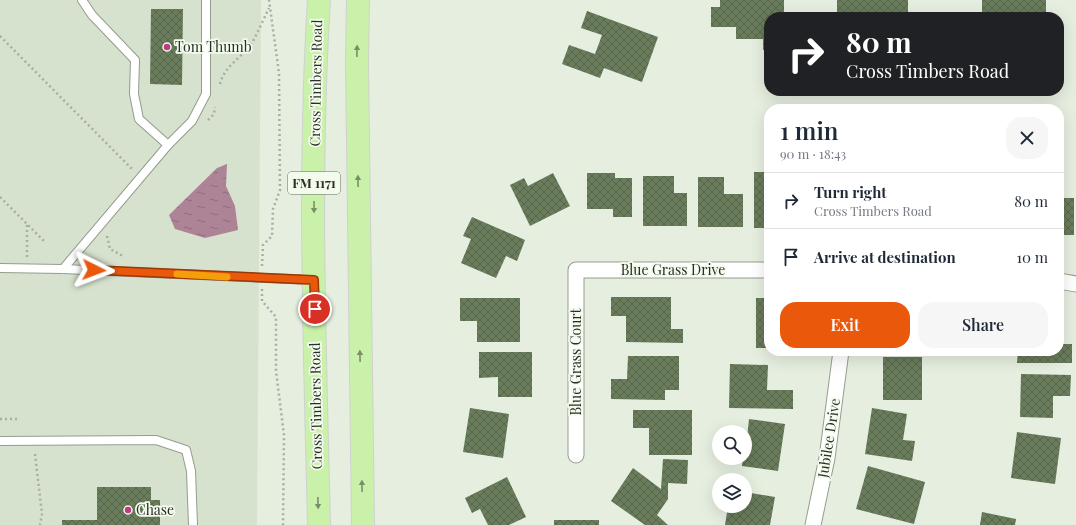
<!DOCTYPE html>
<meta charset="utf-8">
<style>
:root{--surface:#fff;--page:#f6f6f7;--text:#1f2937;--muted:#747a83;--line:#e0e1e3;--accent:#ea580c}
body{margin:0;font-family:"Playfair Display",serif;background:var(--page);color:var(--text);height:100vh;display:flex;flex-direction:column;font-size:15px;white-space:nowrap}
*{box-sizing:border-box;margin:0}
p{font-size:13px;color:var(--muted)}
.icon{flex:none;width:22px;height:22px;fill:none;stroke:currentColor;stroke-width:2;stroke-linecap:round;stroke-linejoin:round}
.map{position:relative;flex:1;overflow:hidden}
.sheet{position:absolute;left:764px;top:104px;width:300px;height:252px;display:flex;flex-direction:column;background:var(--surface);border-radius:16px;box-shadow:0 4px 16px #0002}
.sheet>*{flex:none}
.guide{position:absolute;left:764px;top:12px;width:300px;height:84px;border-radius:16px;box-shadow:0 4px 16px #0002;background:#202124;color:#fff;overflow:hidden}
.fabs{position:absolute;left:712px;top:425px;display:grid;gap:8px}
.fabs a{display:grid;place-items:center;width:40px;height:40px;border-radius:50%;background:var(--surface);box-shadow:0 4px 16px #0002;font-size:20px}
.pin{position:absolute;display:grid;place-items:center;width:34px;height:34px;color:#fff;margin:-17px;border:2px solid #fff;border-radius:50%;box-shadow:0 1px 4px #0007}
.me{position:absolute;width:44px;margin:-22px;rotate:93deg;stroke-linejoin:round;filter:drop-shadow(0 0 3px #0008)}
.turn{display:flex;align-items:center;gap:14px;height:84px;padding:0 16px;font-size:18px}
.turn .icon{width:52px;height:52px;stroke-width:2.5}
.turn b{display:block;font-size:28px;line-height:34px}
.round{display:grid;place-items:center;flex:none;width:42px;height:42px;border-radius:16px;background:var(--page)}
.headline{display:flex;align-items:center;justify-content:space-between;height:68px;padding:0 16px}
h1{font-size:24px;font-weight:600;line-height:30px}
.primary-button{display:flex;gap:8px;margin-top:auto;padding:8px 16px}
.primary-button a{flex:1;height:46px;border-radius:16px;background:var(--accent);color:#fff;font-size:16px;font-weight:600;line-height:46px;text-align:center}
.primary-button a+a{background:var(--page);color:var(--text)}
ul{padding:0;list-style:none}
li{display:flex;align-items:center;gap:12px;height:56px;padding:0 16px;border-top:1px solid var(--line)}
li div{flex:1}
li b{display:block;font-size:15px}
li em{font-style:normal}
.map>svg:first-child{display:block}
</style>
<div class="map">
<svg width="1076" height="525" viewBox="0 0 1076 525">
<defs>
<pattern id="water-ripples" width="26" height="14" patternUnits="userSpaceOnUse"><rect width="26" height="14" fill="#ad8496"/><path d="M2 4q2-2 4 0t4 0M15 11q2-2 4 0t4 0" fill="none" stroke="#8d6c7a"/></pattern>
<pattern id="building-cross-hatch" width="8" height="8" patternUnits="userSpaceOnUse"><rect width="8" height="8" fill="#697c5b"/><path d="M0 0l8 8M0 8l8-8" fill="none" stroke="#57664b"/></pattern>
</defs>
<rect width="100%" height="100%" fill="#e5eedf"/>
<!-- built -->
<path fill="#d6e2ce" d="M0,0h261l-4,525h-257z"/>
<!-- water -->
<path fill="url(#water-ripples)" d="M227,164l-1,22 9,20 3,24 -33,8 -30,-9 -6,-14 48,-47z"/>
<!-- building -->
<g fill="url(#building-cross-hatch)">
<path d="M720,0h64v17h-15v33h-6v-11h-27v-12h-25v-20h9z"/>
<rect x="837" y="0" width="71" height="17"/>
<rect x="982" y="0" width="64" height="17"/>
<path d="M151,9h32l-1,76 -32,-1z"/>
<path d="M587,11l71,26 -16,45 -38,-14 -4,10 -38,-14 7,-19 26,9 7,-19 -21,-7z"/>
<rect x="754" y="172" width="15" height="56"/>
<path d="M553,173l17,33 -40,20 -20,-41 14,-7 4,8z"/>
<path d="M587,173h28v5h17v39h-19v-8h-26z"/>
<path d="M643,176h31v17h13v33h-44z"/>
<path d="M698,177h26v17h19v33h-45z"/>
<rect x="1059" y="198" width="15" height="37"/>
<path d="M472,217l53,23 -8,21 -11,-5 -10,22 -35,-15 10,-24 -8,-3z"/>
<path d="M611,297h60v32h12v14l-57,-1v-26h-15z"/>
<path d="M460,298h60v44h-43v-21h-17z"/>
<rect x="756" y="298" width="13" height="50"/>
<path d="M1059,344h13v19h-55l1,-12h41z"/>
<path d="M479,352h53v45h-34v-20l-19,1z"/>
<path d="M628,356h51v34h-14v10l-54,-1v-20h16z"/>
<rect x="883" y="357" width="39" height="43"/>
<path d="M730,364l38,1 -1,25h26v19l-64,-1z"/>
<path d="M1021,374l50,1 -1,21h-17v22l-33,-1z"/>
<path d="M470,408l39,6 -6,44 -40,-6z"/>
<path d="M872,408l35,6 -4,26 12,1 -3,20 -47,-7z"/>
<path d="M633,410h59v45h-43v-27h-16z"/>
<path d="M749,419l36,5 -7,47 -36,-5 1,-8h2z"/>
<path d="M1017,432l44,6 -6,46 -44,-6z"/>
<path d="M663,459l25,1 -1,24 -19,-1v16l-11,16 11,10h-23l-34,-24 22,-33 28,21z"/>
<path d="M868,466l57,16 -11,42 -58,-15z"/>
<path d="M507,477l19,40 -17,8h-21l-8,-16 -8,4 -7,-15z"/>
<path d="M97,487h54v13h9v25h-98v-5h35z"/>
<path d="M745,492l30,5 -5,28h-45l3,-19h17z"/>
<path d="M982,512l34,7 -1,6h-35z"/>
<rect x="554" y="520" width="45" height="5"/>
</g>
<g fill="none" stroke-linecap="round" stroke-linejoin="round">
<!-- lane casing -->
<g stroke="#949c8e" stroke-width="10">
<g id="lane">
<path d="M82,0l10,15 43,45 -1,34 5,25 29,26"/>
<path d="M0,268l63,1 250,11"/>
<path d="M63,269l105,-124 24,-24 14,-27v-94"/>
<path d="M0,441l156,-1 30,10 5,21 2,54"/>
</g>
</g>
<!-- street casing -->
<g stroke="#949c8e" stroke-width="17">
<g id="street">
<path d="M1059,281l17,3"/>
<path d="M576,455v-185h193"/>
<path d="M813,525l14,-67 14,-107"/>
</g>
</g>
<!-- primary casing -->
<g stroke="#d0d1d0" stroke-width="24">
<g id="primary">
<path d="M358,0l-1,64 6,461"/>
<path d="M319,525c-4,-175 -11,-351 0,-525"/>
</g>
</g>
<!-- path -->
<g stroke="#a7aea2" stroke-width="2.5" stroke-dasharray="2 3" stroke-linecap="butt">
<path d="M0,36l132,133"/>
<path d="M220,84c4,-18 23,-27 33,-43 6,-11 11,-23 16,-33"/>
<path d="M208,120l6,-6 1,-7"/>
<path d="M0,197l45,45"/>
<path d="M107,236l3,13 13,7"/>
<path d="M27,257v-33"/>
<path d="M262,266l1,-21 9,-9 1,-27 7,-19 -1,-117 -10,-73"/>
<path d="M262,289v12l14,16v54l8,64 -1,90"/>
<path d="M0,419h18"/>
<path d="M35,454l7,60 -2,11"/>
</g>
<!-- lane -->
<use href="#lane" stroke="#fff" stroke-width="8"/>
<!-- street -->
<use href="#street" stroke="#fff" stroke-width="15"/>
<!-- primary -->
<use href="#primary" stroke="#caf1a9" stroke-width="22"/>
</g>
<!-- one-way arrows -->
<defs><path id="oneway-solid" d="M-6-.8H1V-3.2L6.5 0L1 3.2V.8H-6Z"/></defs>
<g fill="#7a8f68">
<use href="#oneway-solid" transform="translate(357 51) rotate(-89)"/>
<use href="#oneway-solid" transform="translate(358 181) rotate(-91)"/>
<use href="#oneway-solid" transform="translate(314 207) rotate(90)"/>
<use href="#oneway-solid" transform="translate(360 356) rotate(-91)"/>
<use href="#oneway-solid" transform="translate(362 486) rotate(-91)"/>
<use href="#oneway-solid" transform="translate(318 503) rotate(89)"/>
</g>
<g fill="none" stroke-linecap="round" stroke-linejoin="round">
<!-- route casing -->
<g stroke="#983908" stroke-width="10">
<path id="route" d="M94,270l220,10 1,29"/>
</g>
<!-- route -->
<use href="#route" stroke="#ea580c" stroke-width="7"/>
<!-- slow -->
<path stroke="#f59e0b" stroke-width="7" d="M177,274l50,3"/>
</g>
<!-- markers -->
<g fill="#be3b83" stroke="#f2fbec" stroke-width="1.5">
<circle cx="167" cy="47" r="4"/>
<circle cx="128" cy="510" r="4"/>
</g>
<g text-anchor="middle" stroke-width="3.5" stroke-linejoin="round" paint-order="stroke">
<!-- shield labels -->
<rect fill="#f2fbec" stroke="#666b63" stroke-width="1" x="288" y="172" width="52" height="22" rx="3"/>
<g font-size="13" font-weight="bold" fill="#2a2d28">
<text x="314" y="188">FM 1171</text>
</g>
<!-- poi labels -->
<g font-size="14" fill="#2a2d28" stroke="#f2fbec" text-anchor="start">
<text x="175" y="52">Tom Thumb</text>
<text x="136" y="515">Chase</text>
</g>
<!-- street labels -->
<g font-size="14" fill="#2a2d28" stroke="#f2fbec">
<text transform="translate(316 83) rotate(-89)" y="5">Cross Timbers Road</text>
<text x="673" y="275">Blue Grass Drive</text>
<text transform="translate(576 362) rotate(-90)" y="5">Blue Grass Court</text>
<text transform="translate(316 406) rotate(-91)" y="5">Cross Timbers Road</text>
<text transform="translate(829 438) rotate(-81)" y="5">Jubilee Drive</text>
</g>
</g>
</svg>
<div class="fabs">
<a><svg class="icon" aria-label="search" viewBox="0 0 24 24"><circle cx="10" cy="10" r="6"/><path d="M15 15l6 6"/></svg></a>
<a><svg class="icon" aria-label="layers" viewBox="0 0 24 24"><path d="M12 4l9 5-9 5-9-5zM3 14l9 5 9-5"/></svg></a>
</div>
<div class="pin" style="left:315px;top:309px;background:#d93025"><svg class="icon" aria-label="arrive" viewBox="0 0 24 24"><path d="M6 21V4h12l-3 4 3 4H6"/></svg></div>
<svg class="me" style="left:94px;top:270px" viewBox="-20 -20 40 40"><path d="M0-17L14 15 0 8-14 15z" fill="#ea580c" stroke="#fff" stroke-width="4"/></svg>
<div class="guide">
<div class="turn"><svg class="icon" aria-label="right" viewBox="0 0 24 24"><path d="M7 20v-9h11M14 6l5 5-5 5"/></svg><div><b>80 m</b>Cross Timbers Road</div></div>
</div>
<section class="sheet">
<div class="headline"><div><h1>1 min</h1><p>90 m · 18:43</p></div><a class="round"><svg class="icon" aria-label="close" viewBox="0 0 24 24"><path d="M6 6l12 12M18 6L6 18"/></svg></a></div>
<ul>
<li><svg class="icon" aria-label="right" viewBox="0 0 24 24"><path d="M7 20v-9h11M14 6l5 5-5 5"/></svg><div><b>Turn right</b><p>Cross Timbers Road</p></div><em>80 m</em></li>
<li><svg class="icon" aria-label="arrive" viewBox="0 0 24 24"><path d="M6 21V4h12l-3 4 3 4H6"/></svg><div><b>Arrive at destination</b></div><em>10 m</em></li>
</ul>
<div class="primary-button"><a>Exit</a><a>Share</a></div>
</section>
</div>
